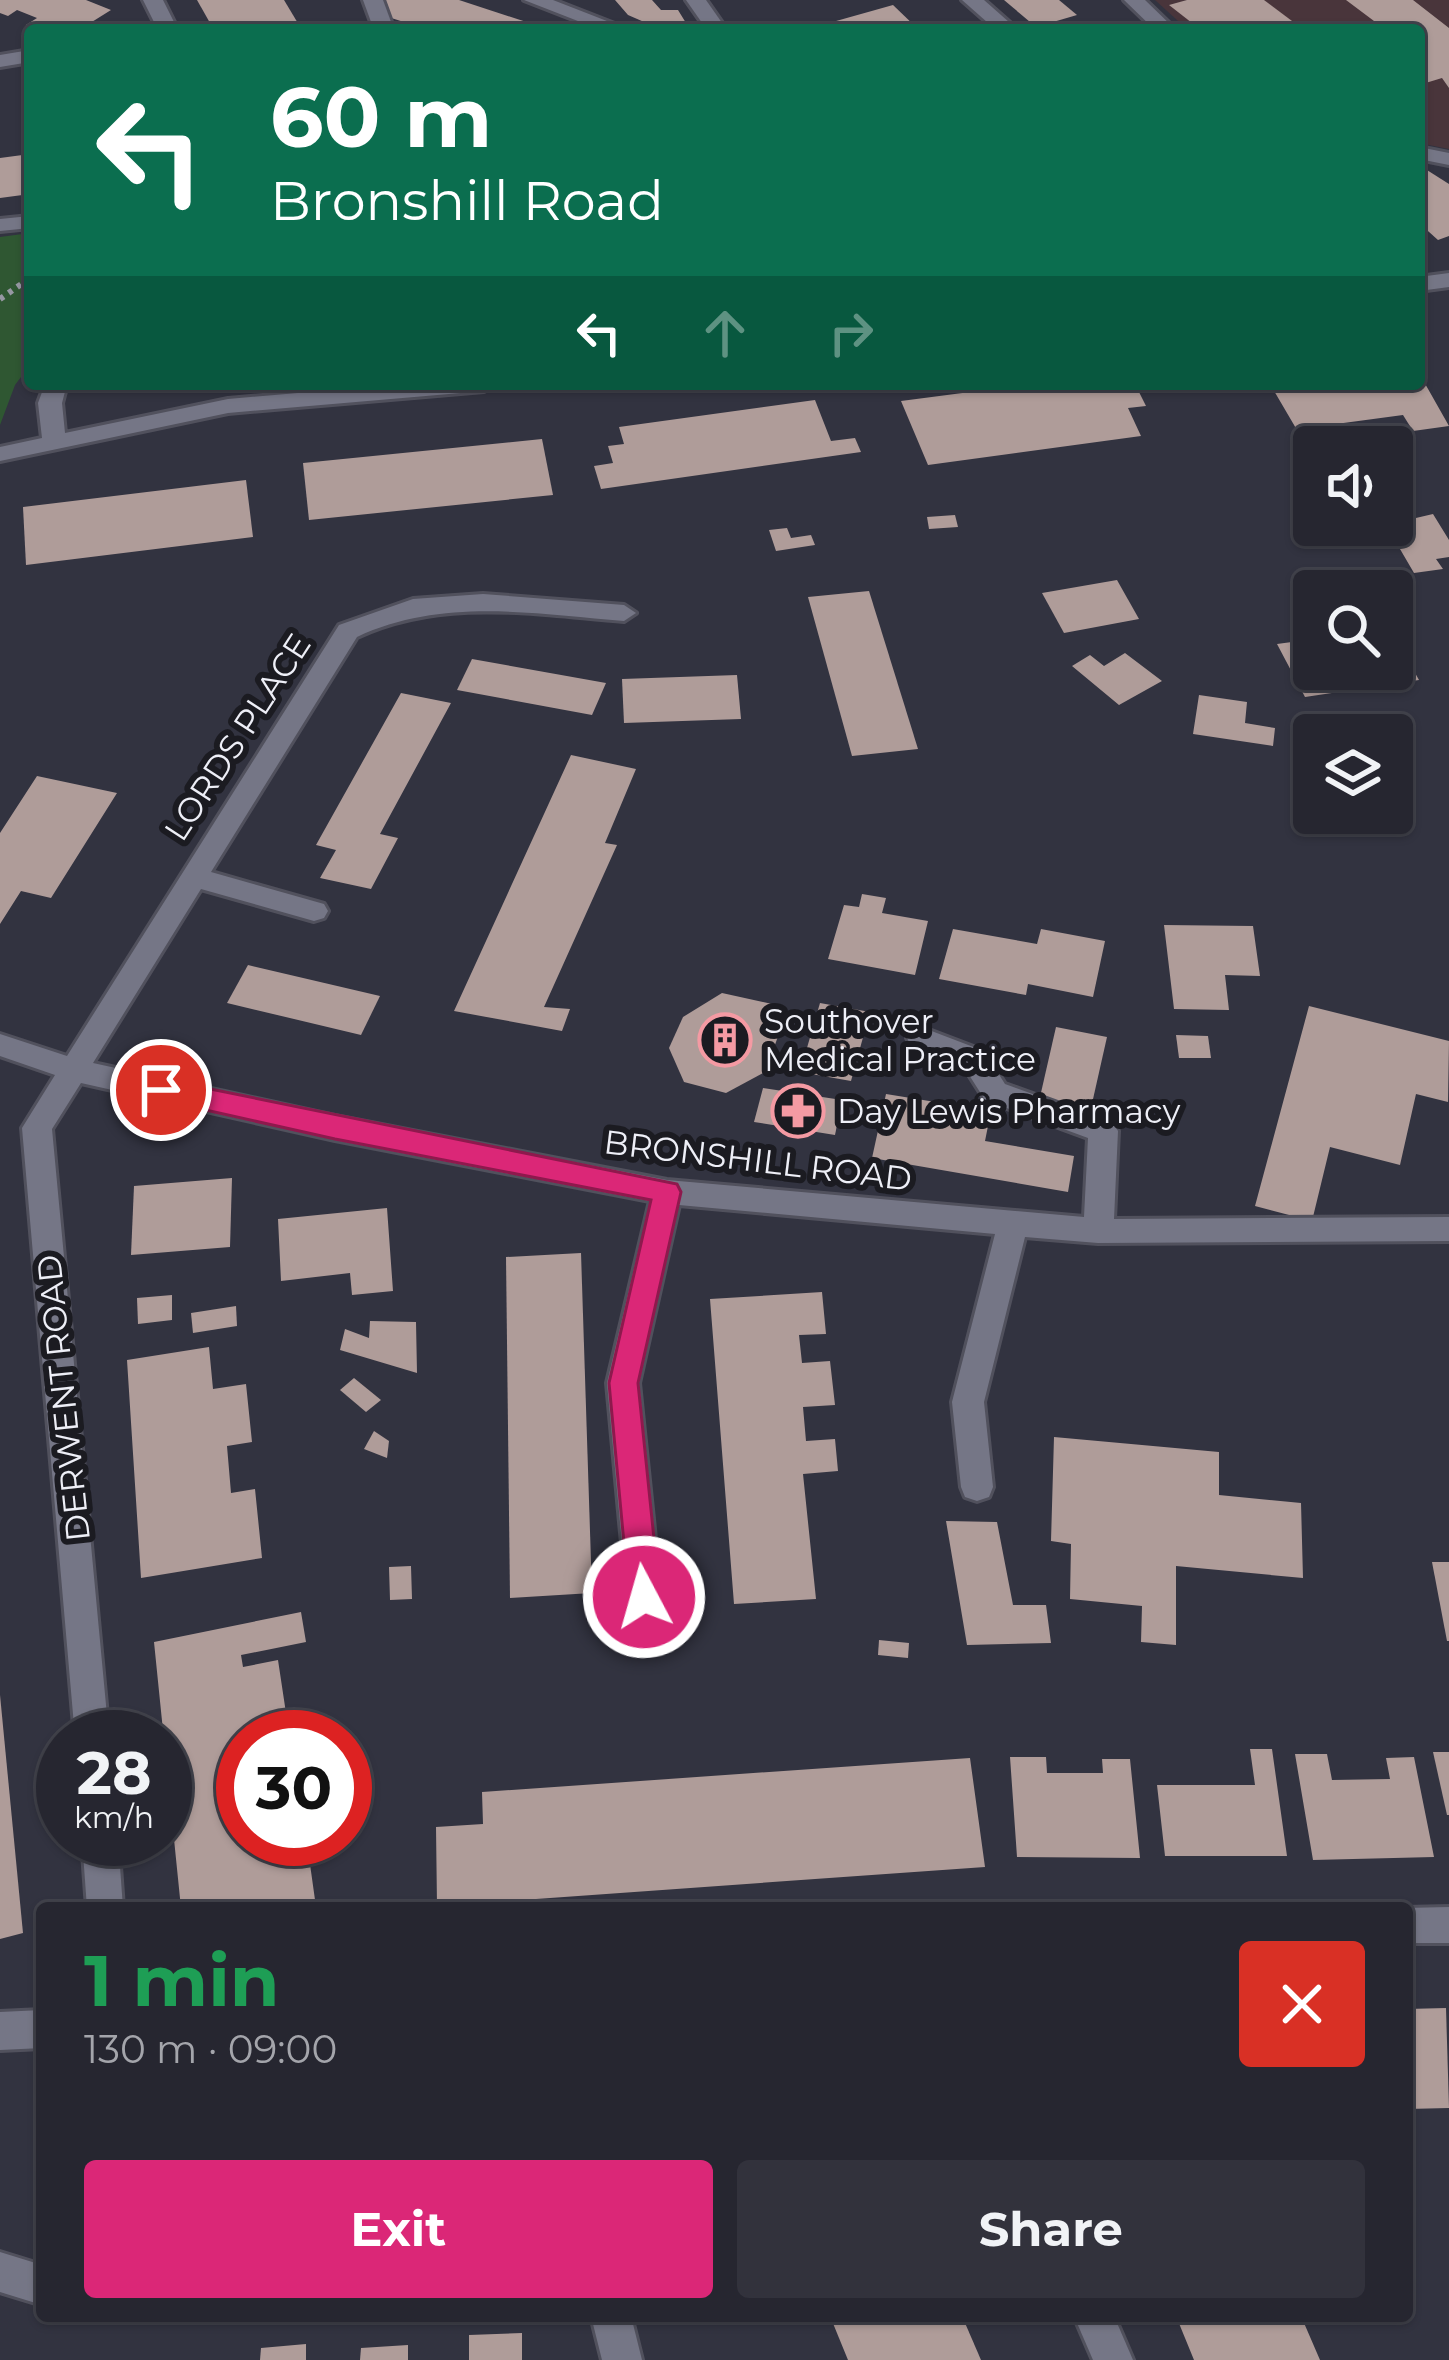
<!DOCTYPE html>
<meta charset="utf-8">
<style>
:root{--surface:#262630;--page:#32323c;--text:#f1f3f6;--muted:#a4a5ab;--line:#42434c;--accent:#db2777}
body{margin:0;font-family:Montserrat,sans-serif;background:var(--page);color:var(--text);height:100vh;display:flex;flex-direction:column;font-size:45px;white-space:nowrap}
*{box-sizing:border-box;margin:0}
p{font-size:39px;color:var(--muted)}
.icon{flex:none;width:66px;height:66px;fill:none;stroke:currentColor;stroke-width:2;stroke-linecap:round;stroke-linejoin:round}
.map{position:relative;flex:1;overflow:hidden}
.side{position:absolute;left:36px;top:1902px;width:1377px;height:420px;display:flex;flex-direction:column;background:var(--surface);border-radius:12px;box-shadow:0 3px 9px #0004,0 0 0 3px var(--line)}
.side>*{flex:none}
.guide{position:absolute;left:24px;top:24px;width:1401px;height:366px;border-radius:12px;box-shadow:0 3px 9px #0004,0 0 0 3px var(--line);background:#0b6e4f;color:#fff;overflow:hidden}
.tools{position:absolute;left:1293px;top:426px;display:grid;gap:24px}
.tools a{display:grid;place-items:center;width:120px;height:120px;border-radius:12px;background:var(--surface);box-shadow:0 3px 9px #0004,0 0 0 3px var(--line);font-size:60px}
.speed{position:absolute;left:36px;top:1710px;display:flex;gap:24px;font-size:60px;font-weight:700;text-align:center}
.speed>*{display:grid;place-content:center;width:156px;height:156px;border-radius:50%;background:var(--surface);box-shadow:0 3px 9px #0004,0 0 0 3px var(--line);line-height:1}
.speed small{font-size:30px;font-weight:400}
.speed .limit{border:18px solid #d22;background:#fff;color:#111}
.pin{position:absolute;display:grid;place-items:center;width:102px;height:102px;color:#fff;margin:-51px;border:6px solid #fff;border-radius:50%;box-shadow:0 3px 12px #0007}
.me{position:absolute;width:132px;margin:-66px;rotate:354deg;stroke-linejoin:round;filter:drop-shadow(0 0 9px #0008)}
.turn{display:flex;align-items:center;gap:42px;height:252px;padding:0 48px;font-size:54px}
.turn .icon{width:156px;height:156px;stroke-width:2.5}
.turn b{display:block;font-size:84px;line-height:102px}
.lanes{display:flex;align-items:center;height:114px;padding:0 48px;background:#0003;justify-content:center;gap:60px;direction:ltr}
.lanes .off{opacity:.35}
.round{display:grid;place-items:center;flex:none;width:126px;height:126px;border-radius:12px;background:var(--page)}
.overview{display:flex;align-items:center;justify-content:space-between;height:204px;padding:0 48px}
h1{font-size:72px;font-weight:700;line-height:90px;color:#1e9e55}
.button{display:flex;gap:24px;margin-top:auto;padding:24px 48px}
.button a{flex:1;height:138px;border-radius:12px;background:var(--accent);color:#fff;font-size:48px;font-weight:700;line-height:138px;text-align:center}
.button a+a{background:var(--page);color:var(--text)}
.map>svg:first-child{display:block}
</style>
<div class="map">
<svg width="1449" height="2360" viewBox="0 0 1449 2360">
<rect width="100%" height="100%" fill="#323340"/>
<!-- education -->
<path fill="#49353b" d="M1155,0h294v149l-30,-6v-113h-231z"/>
<!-- green -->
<path fill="#2f5732" d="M30,233v132l-15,20 -15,40v-188z"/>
<!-- building -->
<g fill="#af9c99">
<path d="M0,0h86l25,10 -32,20h-39l-14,-5 11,-7 -20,-8 -9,6 -8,-3z"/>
<path d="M197,0h87l18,30h-88z"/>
<path d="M379,0h80l92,30h-122l-44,-14z"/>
<path d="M615,0h37l9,10h17l8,13 -35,2 -23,-10z"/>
<path d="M1004,0h55l18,15 -41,12z"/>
<path d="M1187,0h77l40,30h-103l-32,-25z"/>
<path d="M1346,0h67l36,28v60l-7,-10 -23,7v-55h-33z"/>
<path d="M893,5l26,25h-83l-7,-7z"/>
<path d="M30,154v40l-30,4v-40z"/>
<path d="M1419,165l30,19v52l-11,4 -19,-17z"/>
<path d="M1419,373l30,53 -36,5 -10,-16 -67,9 8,13 -40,5 -34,-58h149z"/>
<path d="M1031,384h104l11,22 -18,2 13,28 -213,29 -27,-64z"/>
<path d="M815,400l16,41 24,-3 6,14 -260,37 -7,-23 19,-3 -5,-17 16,-2 -5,-17z"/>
<path d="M542,439l11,56 -244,25 -6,-57z"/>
<path d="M246,480l7,57 -227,28 -3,-58z"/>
<path d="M1433,514l16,26v17l-13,2 7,10 -29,4 -28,-48z"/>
<path d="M955,515l3,12 -29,2 -2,-12z"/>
<path d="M787,528l4,10 20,-3 4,10 -39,6 -7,-21z"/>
<path d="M1117,580l22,39 -75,14 -22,-40z"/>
<path d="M869,591l49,158 -66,7 -44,-159z"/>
<path d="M1392,632l27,48 -114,17 -28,-53 37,-5v30h78z"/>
<path d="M1125,653l37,28 -43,24 -47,-39 18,-11 14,11z"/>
<path d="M472,659l134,24 -14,32 -135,-25z"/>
<path d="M737,675l4,44 -117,4 -2,-44z"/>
<path d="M401,693l50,10 -71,131 18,4 -27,51 -51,-11 16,-28 -20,-5z"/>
<path d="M1199,695l48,7 -2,21 30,5 -2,18 -80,-12z"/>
<path d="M571,755l65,14 -31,74 12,2 -73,162 26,2 -8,22 -108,-20z"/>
<path d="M37,776l80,17 -66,105 -30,-7 -21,33v-91z"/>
<path d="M862,894l24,4 -4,15 46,8 -13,54 -87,-16 16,-54 15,2z"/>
<path d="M1164,925l89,1 7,50 -35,-1 4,35 -55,-1z"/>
<path d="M953,929l84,15 4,-15 64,12 -12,56 -65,-13 -2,11 -87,-16z"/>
<path d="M248,965l132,31 -19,39 -134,-32z"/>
<path d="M722,993l50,11 8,27 -15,41 -39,21 -42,-11 -15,-34 14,-31z"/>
<path d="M820,1003l50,9 -19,69 -51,-9z"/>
<path d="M1309,1006l140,35 -1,61 -32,-8 -16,71 -70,-18 -18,74 -57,-15z"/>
<path d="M1056,1027l51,10 -16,71 -51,-11z"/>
<path d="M1176,1035l32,1 3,22h-32z"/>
<path d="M763,1088l79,12 -7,35 -81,-13z"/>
<path d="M886,1094l105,17 -6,30 89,15 -6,36 -196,-34z"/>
<path d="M232,1178l-2,69 -99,8 3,-69z"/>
<path d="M387,1208l6,83 -41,4 -2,-22 -69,8 -3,-62z"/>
<path d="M581,1253l11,340 -82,5 -4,-341z"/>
<path d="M822,1292l4,42 -27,1 3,28 28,-2 5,44 -32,2 3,34 29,-2 3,32 -35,3 13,125 -82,5 -24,-305z"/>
<path d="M172,1295v25l-34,4 -1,-26z"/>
<path d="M236,1306l1,20 -44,7 -2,-20z"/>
<path d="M370,1321l46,1 1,51 -77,-23 5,-21 24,9z"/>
<path d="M209,1347l4,42 33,-5 6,58 -25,4 4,47 24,-4 7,69 -121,20 -14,-218z"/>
<path d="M354,1378l27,22 -15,12 -26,-22z"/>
<path d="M374,1431l15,10 -2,17 -23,-9z"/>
<path d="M1054,1437l165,15v43l82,8 2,75 -127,-12v79l-35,-3 1,-36 -72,-7 1,-55 -20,-3z"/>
<path d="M946,1521l51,1 16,83h33l5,38 -84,2z"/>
<path d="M1432,1562h17v79h-2z"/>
<path d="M411,1566l1,33 -22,1 -1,-33z"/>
<path d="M301,1612l5,30 -65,13 2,12 35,-7 11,73 -46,4v102h66l-37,11 1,15 36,-8 7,50 -135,1 -27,-266z"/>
<path d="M879,1640l30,3 -1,15 -30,-3z"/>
<path d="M0,1695l23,238 -23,6z"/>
<path d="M1250,1749h22l15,107h-122l-8,-71h98z"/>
<path d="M1433,1752h16v63h-2z"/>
<path d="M1295,1754h32l5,26 58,-1 -4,-21 28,-1 20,100 -121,3z"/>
<path d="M1010,1757h36l1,16h56l-1,-14h28l10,99 -123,-1z"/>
<path d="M970,1758l15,109 -548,39 -1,-79 47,-3 -1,-32z"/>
<path d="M1446,2008l3,100 -42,1v-100z"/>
<path d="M830,2316h132l19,44h-133z"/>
<path d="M1176,2316h92l4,9 29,-9 19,44h-126z"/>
<path d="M522,2333v27h-53v-25z"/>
<path d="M306,2344v16h-46l1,-12z"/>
<path d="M408,2345v15h-48l1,-12z"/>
</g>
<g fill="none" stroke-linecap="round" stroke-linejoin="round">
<!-- minor casing -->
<g stroke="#51515d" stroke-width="6">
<g id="minor">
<path d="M143,0h20l15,30h-20z"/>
<path d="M363,0h20l11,30h-20z"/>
<path d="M524,0h29l77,30h-29z"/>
<path d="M686,0h20l21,30h-20z"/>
<path d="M962,0h22l34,30h-22z"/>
<path d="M1124,0h21l31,30h-21z"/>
<path d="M30,50v12l-30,5v-12z"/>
<path d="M1419,147l30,6v12l-30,-6z"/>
<path d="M30,216v12l-30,3v-12z"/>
<path d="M1449,273v14l-30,4v-14z"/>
<path d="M45,384h22l-5,19 3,30 163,-34 175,-15h92l-11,7 -256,22 -228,48v-14l42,-9 -4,-35z"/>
<path d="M483,594l141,11 12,8 -12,8c-91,-7 -181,-24 -267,16l-146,235 113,32 4,7 -4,7 -10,3 -113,-32 -108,174 242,53 332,64 417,37 4,-79 -103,-38 -21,-33 -53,-21 -4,-8 4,-8 10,-3 63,24 21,33 108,39 5,8 -4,88 335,-2v24l-351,2 -73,-6 -41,165 9,85 -4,10 -12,4 -12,-4 -4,-10 -9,-85 43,-168 -316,-29 -40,178 22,214 -5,11 -12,4 -12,-4 -5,-11 -20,-214 43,-182 -315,-61 -254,-57 -29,46 57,608h-34l-53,-609 33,-53 -55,-19v-22l67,22 272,-431 74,-26z"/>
<path d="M82,1839h36l5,69h-36z"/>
<path d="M1449,1907v36h-42l-2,-35z"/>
<path d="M42,2010v38l-42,2v-38z"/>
<path d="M0,2252l42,13v40l-42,-13z"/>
<path d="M591,2316h40l11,44h-40z"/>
<path d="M1074,2316h40l19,44h-40z"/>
</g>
</g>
<!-- path -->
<path stroke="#9798a3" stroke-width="6" stroke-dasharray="4.5 6" stroke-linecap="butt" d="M0,299l30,-21"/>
<!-- minor -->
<use href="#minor" fill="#757686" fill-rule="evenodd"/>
</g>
<!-- route -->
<path fill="#db2777" stroke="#8e194d" stroke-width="3" d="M161,1079l516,105 4,8 -43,191 22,214 -5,9 -11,4 -10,-4 -5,-9 -20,-214 42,-183 -316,-61 -174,-39 -13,-10z"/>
<!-- icons -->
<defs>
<g id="building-ring" transform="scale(2.7)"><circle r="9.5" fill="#1b1b21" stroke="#f49aa3" stroke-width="1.5"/><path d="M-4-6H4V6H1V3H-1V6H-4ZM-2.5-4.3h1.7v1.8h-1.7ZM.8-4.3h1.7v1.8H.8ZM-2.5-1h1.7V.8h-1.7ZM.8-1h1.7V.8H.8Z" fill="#f49aa3"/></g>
<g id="pharmacy-ring" transform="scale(2.7)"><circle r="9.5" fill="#1b1b21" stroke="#f49aa3" stroke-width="1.5"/><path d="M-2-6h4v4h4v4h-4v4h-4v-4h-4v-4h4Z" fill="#f49aa3"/></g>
</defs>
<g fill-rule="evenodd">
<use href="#building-ring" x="725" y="1040"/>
<use href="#pharmacy-ring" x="798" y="1111"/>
</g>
<g text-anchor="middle" stroke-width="12" stroke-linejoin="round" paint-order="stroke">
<!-- street labels -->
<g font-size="33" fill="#eeeff7" stroke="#1b1b21">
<text transform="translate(237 737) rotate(-57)" y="12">LORDS PLACE</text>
<text transform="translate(758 1160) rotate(7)" y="12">BRONSHILL ROAD</text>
<text transform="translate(63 1398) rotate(-96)" y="12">DERWENT ROAD</text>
</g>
<!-- poi labels -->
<g font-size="33" fill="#eeeff7" stroke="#1b1b21" text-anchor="start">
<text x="764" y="1033">Southover<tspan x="764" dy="38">Medical Practice</tspan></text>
<text x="837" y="1123">Day Lewis Pharmacy</text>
</g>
</g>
</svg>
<div class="tools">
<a><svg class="icon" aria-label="sound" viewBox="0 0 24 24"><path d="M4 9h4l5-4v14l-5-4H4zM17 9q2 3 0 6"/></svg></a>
<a><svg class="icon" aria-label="search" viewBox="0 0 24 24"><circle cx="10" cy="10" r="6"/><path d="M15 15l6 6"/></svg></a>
<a><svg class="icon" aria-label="layers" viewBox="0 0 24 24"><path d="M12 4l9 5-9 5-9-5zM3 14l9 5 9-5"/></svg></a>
</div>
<div class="speed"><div>28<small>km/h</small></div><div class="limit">30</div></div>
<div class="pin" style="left:161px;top:1090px;background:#d93025"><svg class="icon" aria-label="arrive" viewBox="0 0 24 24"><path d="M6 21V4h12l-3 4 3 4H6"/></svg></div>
<svg class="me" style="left:644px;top:1597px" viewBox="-20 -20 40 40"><circle r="17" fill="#db2777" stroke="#fff" stroke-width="3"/><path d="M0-11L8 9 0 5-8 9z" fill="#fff"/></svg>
<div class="guide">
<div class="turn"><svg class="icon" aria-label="left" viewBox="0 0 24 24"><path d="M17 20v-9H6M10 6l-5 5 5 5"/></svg><div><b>60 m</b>Bronshill Road</div></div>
<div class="lanes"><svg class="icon" aria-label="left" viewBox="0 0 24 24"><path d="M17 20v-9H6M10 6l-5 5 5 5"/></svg><svg class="icon off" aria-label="ahead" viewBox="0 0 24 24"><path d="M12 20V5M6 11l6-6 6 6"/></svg><svg class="icon off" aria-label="right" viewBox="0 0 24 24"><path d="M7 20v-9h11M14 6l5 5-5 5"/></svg></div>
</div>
<section class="side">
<div class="overview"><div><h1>1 min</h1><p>130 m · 09:00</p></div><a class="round" style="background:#d93025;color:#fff"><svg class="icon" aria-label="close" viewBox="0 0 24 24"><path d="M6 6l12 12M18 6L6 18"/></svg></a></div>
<div class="button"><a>Exit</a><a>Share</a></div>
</section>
</div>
